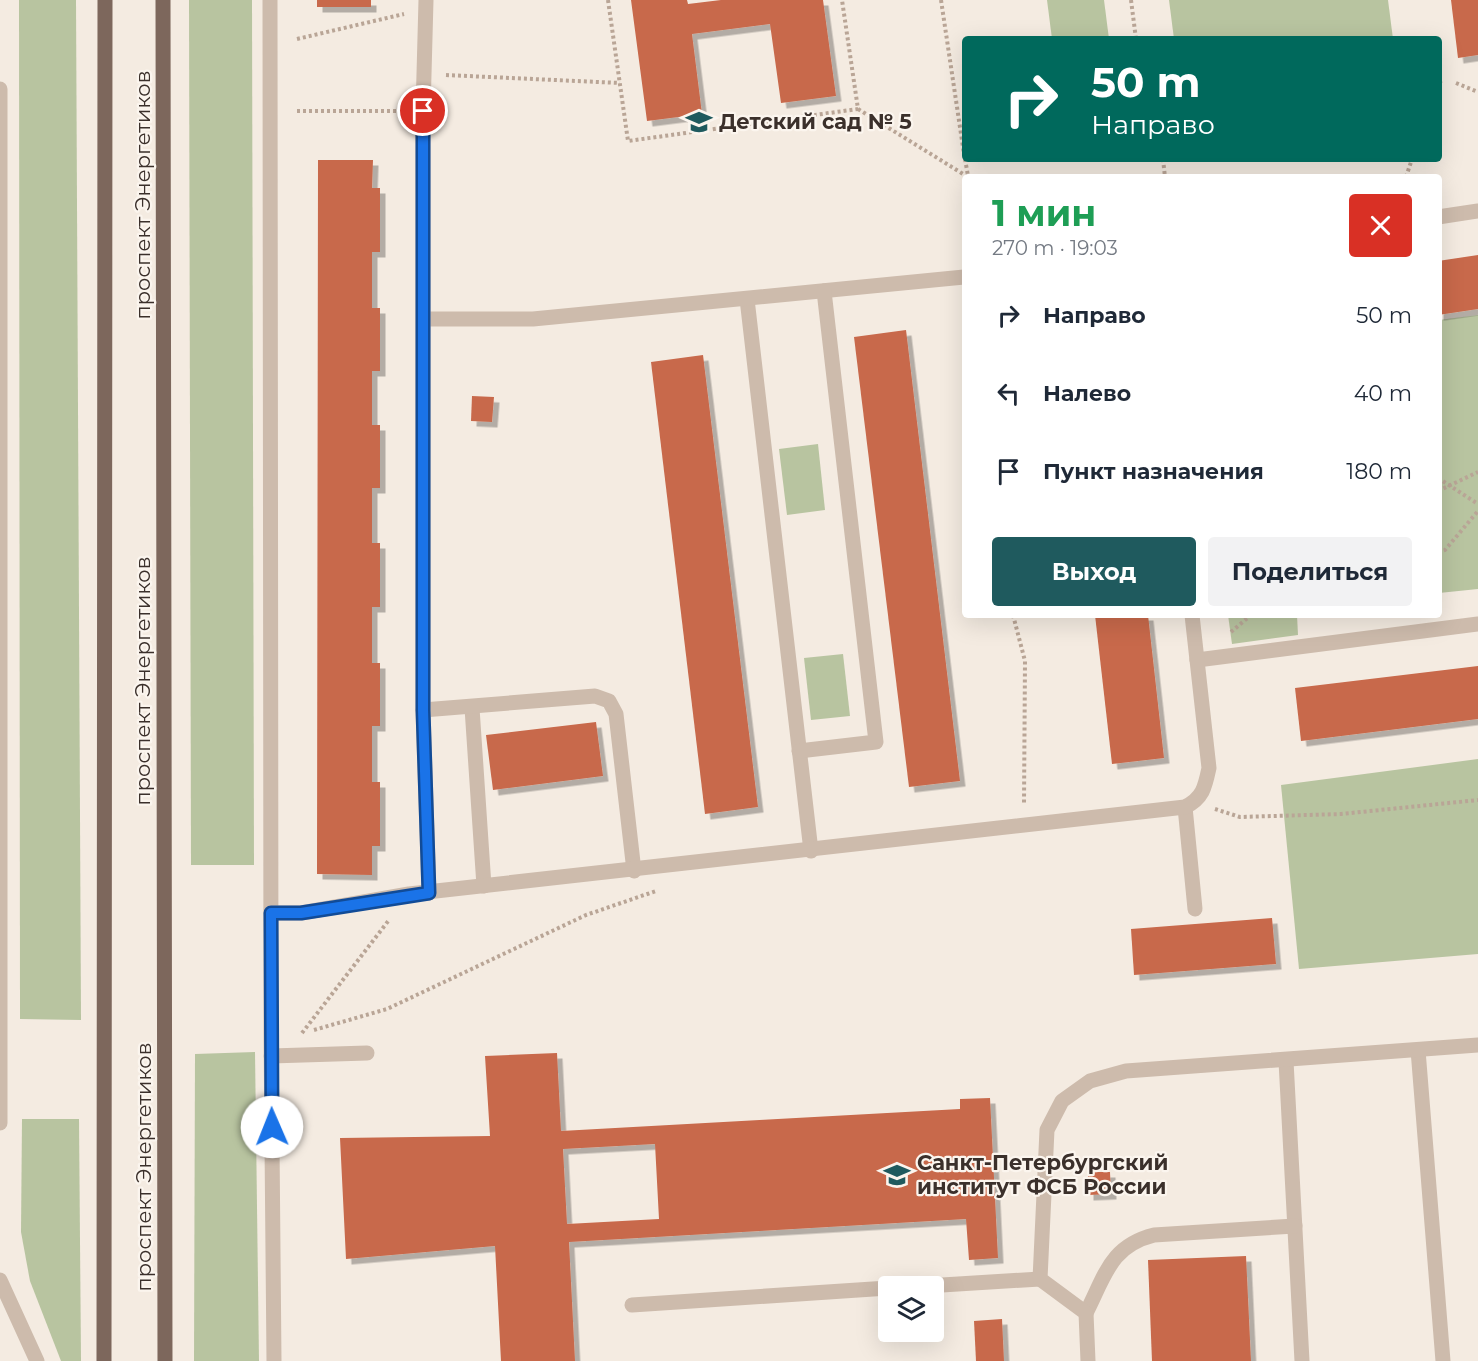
<!DOCTYPE html>
<html lang="ru">
<meta charset="utf-8">
<style>
:root{--surface:#fff;--page:#f2f2f3;--text:#1f2937;--muted:#747a83;--accent:#1f5a5e}
body{margin:0;font-family:Montserrat,sans-serif;background:var(--page);color:var(--text);height:100vh;display:flex;flex-direction:column;font-size:22px;white-space:nowrap}
*{box-sizing:border-box;margin:0}
p{font-size:20px;color:var(--muted)}
.icon{flex:none;width:33px;height:33px;fill:none;stroke:currentColor;stroke-width:2;stroke-linecap:round;stroke-linejoin:round}
.map{position:relative;flex:1;overflow:hidden}
.drawer{position:absolute;left:962px;top:174px;width:480px;height:444px;display:flex;flex-direction:column;background:var(--surface);border-radius:6px;box-shadow:0 6px 24px #0002}
.drawer>*{flex:none}
.guide{position:absolute;left:962px;top:36px;width:480px;height:126px;border-radius:6px;box-shadow:0 6px 24px #0002;background:#00695c;color:#fff;overflow:hidden}
.tools{position:absolute;left:878px;top:1276px;display:grid;gap:12px}
.tools a{display:grid;place-items:center;width:66px;height:66px;border-radius:6px;background:var(--surface);box-shadow:0 6px 24px #0002;font-size:30px}
.pin{position:absolute;display:grid;place-items:center;width:51px;height:51px;color:#fff;margin:-26px;border:3px solid #fff;border-radius:50%;box-shadow:0 2px 6px #0007}
.me{position:absolute;width:66px;margin:-33px;rotate:359deg;stroke-linejoin:round;filter:drop-shadow(0 0 4px #0008)}
.turn{display:flex;align-items:center;gap:21px;height:126px;padding:0 30px;font-size:27px}
.turn .icon{width:78px;height:78px;stroke-width:2.5}
.turn b{display:block;font-size:42px;line-height:51px}
.round{display:grid;place-items:center;flex:none;width:63px;height:63px;border-radius:6px;background:var(--page)}
.head{display:flex;align-items:center;justify-content:space-between;height:102px;padding:0 30px}
h1{font-size:36px;font-weight:700;line-height:45px;color:#1e9e55}
.button{display:flex;gap:12px;margin-top:auto;padding:12px 30px}
.button a{flex:1;height:69px;border-radius:6px;background:var(--accent);color:#fff;font-size:24px;font-weight:700;line-height:69px;text-align:center}
.button a+a{background:var(--page);color:var(--text)}
ul{padding:0;list-style:none}
li{display:flex;align-items:center;gap:18px;height:78px;padding:0 30px}
li div{flex:1}
li b{display:block;font-size:22px}
li em{font-style:normal}
.map>svg:first-child{display:block}
</style>
<div class="map">
<svg width="1478" height="1361" viewBox="0 0 1478 1361">
<defs>
<filter id="shadow"><feDropShadow dx="5.5" dy="5.5" stdDeviation="0" flood-color="#0004"/></filter>
</defs>
<rect width="100%" height="100%" fill="#f4ebe1"/>
<!-- green -->
<g fill="#b8c4a0">
<path d="M19,0h57l5,1020 -61,-1z"/>
<path d="M189,0h63l2,865h-63z"/>
<path d="M1047,0h57l5,39h-57z"/>
<path d="M1169,0h219l5,39h-219z"/>
<path d="M1478,315v274l-39,4v-273z"/>
<path d="M818,444l7,66 -38,5 -8,-66z"/>
<path d="M1228,615h69l1,20 -66,9z"/>
<path d="M843,654l7,62 -39,4 -7,-62z"/>
<path d="M1478,759v195l-179,15 -18,-184z"/>
<path d="M255,1052l4,309h-65l1,-307z"/>
<path d="M22,1119h57l2,242h-20l-31,-80 -9,-49z"/>
</g>
<!-- building -->
<g fill="#c8694b" fill-rule="evenodd" filter="url(#shadow)">
<rect x="317" y="0" width="54" height="7"/>
<path d="M631,0h56l1,4 33,-4h102l13,96 -55,7 -11,-79 -78,10 10,80 -55,7z"/>
<path d="M1451,0h27v55l-20,3z"/>
<path d="M318,160h55l-1,28h8v64h-8v56h8v63h-8v54h8v63h-8v55h8v64h-8v56h8v63h-8v56h8v64h-8v29l-55,-1z"/>
<path d="M1478,255v54l-40,6v-54z"/>
<path d="M906,330l54,451 -51,6 -55,-450z"/>
<path d="M703,355l55,452 -53,7 -54,-452z"/>
<path d="M472,396l22,1 -2,25 -21,-1z"/>
<path d="M1095,615h53l16,143 -52,6z"/>
<path d="M1478,666v53l-177,22 -6,-53z"/>
<path d="M596,722l7,54 -110,14 -7,-55z"/>
<path d="M1272,918l4,46 -142,11 -3,-46z"/>
<path d="M557,1053l4,78 399,-22v-10l30,-1 8,160 -29,2 -3,-41 -397,23 6,119h-74l-6,-115 -149,13 -6,-121 150,-2 -5,-80zM655,1144l4,75 -92,5 -4,-75z"/>
<path d="M1088,1172h22l1,22 -23,1z"/>
<path d="M1246,1256l5,105h-99l-4,-101z"/>
<path d="M1002,1319l2,42h-28l-2,-40z"/>
</g>
<g fill="none" stroke-linecap="round" stroke-linejoin="round">
<!-- path -->
<g stroke="#b9a596" stroke-width="4" stroke-dasharray="3 3" stroke-linecap="butt">
<path d="M608,0l20,141 230,-32 -16,-109"/>
<path d="M941,0l23,154"/>
<path d="M1131,0l5,39"/>
<path d="M297,39l107,-25"/>
<path d="M446,75l174,8"/>
<path d="M1456,83l22,9"/>
<path d="M1438,87l3,-6"/>
<path d="M858,109l110,68"/>
<path d="M297,111h104"/>
<path d="M965,159l3,17"/>
<path d="M1163,159l2,18"/>
<path d="M1015,160l1,-1"/>
<path d="M1406,177l6,-18"/>
<path d="M1438,478l40,26"/>
<path d="M1438,491l40,-19"/>
<path d="M1438,552l7,-2 33,-39"/>
<path d="M1013,615l12,46 -1,143"/>
<path d="M1231,632l20,-17"/>
<path d="M1215,809l25,8 101,-3 137,-14"/>
<path d="M314,1030l73,-21 199,-94 70,-24"/>
<path d="M302,1033l87,-113"/>
</g>
<!-- service -->
<g stroke="#cdbbac" stroke-width="15">
<path d="M426,0l-3,111v599l6,183"/>
<path d="M1438,217l40,-6"/>
<path d="M747,299l64,552"/>
<path d="M425,319h108l431,-42"/>
<path d="M1197,660l281,-36"/>
<path d="M472,708l12,178"/>
<path d="M423,710l172,-14 14,5 7,13 18,157"/>
<path d="M799,751l77,-9 -52,-451"/>
<path d="M1185,807l10,102"/>
<path d="M271,913h30l108,-19 776,-87c18,-9 20,-20 24,-39l-17,-153"/>
<path d="M1418,1050l25,311"/>
<path d="M271,1056l96,-3"/>
<path d="M1286,1061l16,300"/>
<path d="M910,1287l130,-8"/>
<path d="M632,1305l256,-17"/>
<path d="M1086,1313c19,-37 24,-67 68,-78l141,-9"/>
<path d="M1088,1361l-2,-48 -46,-34 7,-149 15,-29 28,-20 36,-10 352,-26"/>
</g>
<!-- minor -->
<g stroke="#cdbbac" stroke-width="15">
<path d="M270,0l1,1034 3,327"/>
<path d="M0,89v1034"/>
<path d="M0,1280l37,81"/>
</g>
<!-- primary -->
<g stroke="#7d675c" stroke-width="15">
<path d="M163,0l2,1361"/>
<path d="M104,1361l1,-1361"/>
</g>
</g>
<g fill="none" stroke-linecap="round" stroke-linejoin="round">
<!-- route casing -->
<g stroke="#114b97" stroke-width="15">
<path id="route" d="M272,1127l-1,-214h30l128,-20 -6,-183v-599"/>
</g>
<!-- route -->
<use href="#route" stroke="#1a73e8" stroke-width="10"/>
</g>
<!-- icons -->
<defs>
<g id="school-bare" transform="scale(2.07)"><path d="M0-5L7-2L0 1L-7-2ZM-4 1L0 2.5L4 1V4Q0 6-4 4Z" fill="#1f5a5e" stroke="#fbf5ee" stroke-width="2.5" paint-order="stroke"/></g>
<g id="university-bare" transform="scale(2.07)"><path d="M0-5L7-2L0 1L-7-2ZM-4 1L0 2.5L4 1V4Q0 6-4 4Z" fill="#1f5a5e" stroke="#fbf5ee" stroke-width="2.5" paint-order="stroke"/></g>
</defs>
<g fill-rule="evenodd">
<use href="#school-bare" x="699" y="122"/>
<use href="#university-bare" x="897" y="1175"/>
</g>
<g text-anchor="middle" stroke-width="4.5" stroke-linejoin="round" paint-order="stroke">
<!-- poi labels -->
<g font-size="21" font-weight="bold" fill="#3b302b" stroke="#fbf5ee" text-anchor="start">
<text x="719" y="129">Детский сад № 5</text>
<text x="917" y="1170">Санкт-Петербургский<tspan x="917" dy="24">институт ФСБ России</tspan></text>
</g>
<!-- street labels -->
<g font-size="21" fill="#3b302b" stroke="#fbf5ee">
<text transform="translate(143 195) rotate(-90)" y="7">проспект Энергетиков</text>
<text transform="translate(143 681) rotate(-90)" y="7">проспект Энергетиков</text>
<text transform="translate(144 1167) rotate(-90)" y="7">проспект Энергетиков</text>
</g>
</g>
</svg>
<div class="tools">
<a><svg class="icon" aria-label="layers" viewBox="0 0 24 24"><path d="M12 4l9 5-9 5-9-5zM3 14l9 5 9-5"/></svg></a>
</div>
<div class="pin" style="left:423px;top:111px;background:#d93025"><svg class="icon" aria-label="arrive" viewBox="0 0 24 24"><path d="M6 21V4h12l-3 4 3 4H6"/></svg></div>
<svg class="me" style="left:272px;top:1127px" viewBox="-20 -20 40 40"><circle r="19" fill="#fff"/><path d="M0-13L10 11 0 6-10 11z" fill="#1a73e8"/></svg>
<div class="guide">
<div class="turn"><svg class="icon" aria-label="right" viewBox="0 0 24 24"><path d="M7 20v-9h11M14 6l5 5-5 5"/></svg><div><b>50 m</b>Направо</div></div>
</div>
<section class="drawer">
<div class="head"><div><h1>1 мин</h1><p>270 m · 19:03</p></div><a class="round" style="background:#d93025;color:#fff"><svg class="icon" aria-label="close" viewBox="0 0 24 24"><path d="M6 6l12 12M18 6L6 18"/></svg></a></div>
<ul>
<li><svg class="icon" aria-label="right" viewBox="0 0 24 24"><path d="M7 20v-9h11M14 6l5 5-5 5"/></svg><div><b>Направо</b></div><em>50 m</em></li>
<li><svg class="icon" aria-label="left" viewBox="0 0 24 24"><path d="M17 20v-9H6M10 6l-5 5 5 5"/></svg><div><b>Налево</b></div><em>40 m</em></li>
<li><svg class="icon" aria-label="arrive" viewBox="0 0 24 24"><path d="M6 21V4h12l-3 4 3 4H6"/></svg><div><b>Пункт назначения</b></div><em>180 m</em></li>
</ul>
<div class="button"><a>Выход</a><a>Поделиться</a></div>
</section>
</div>
